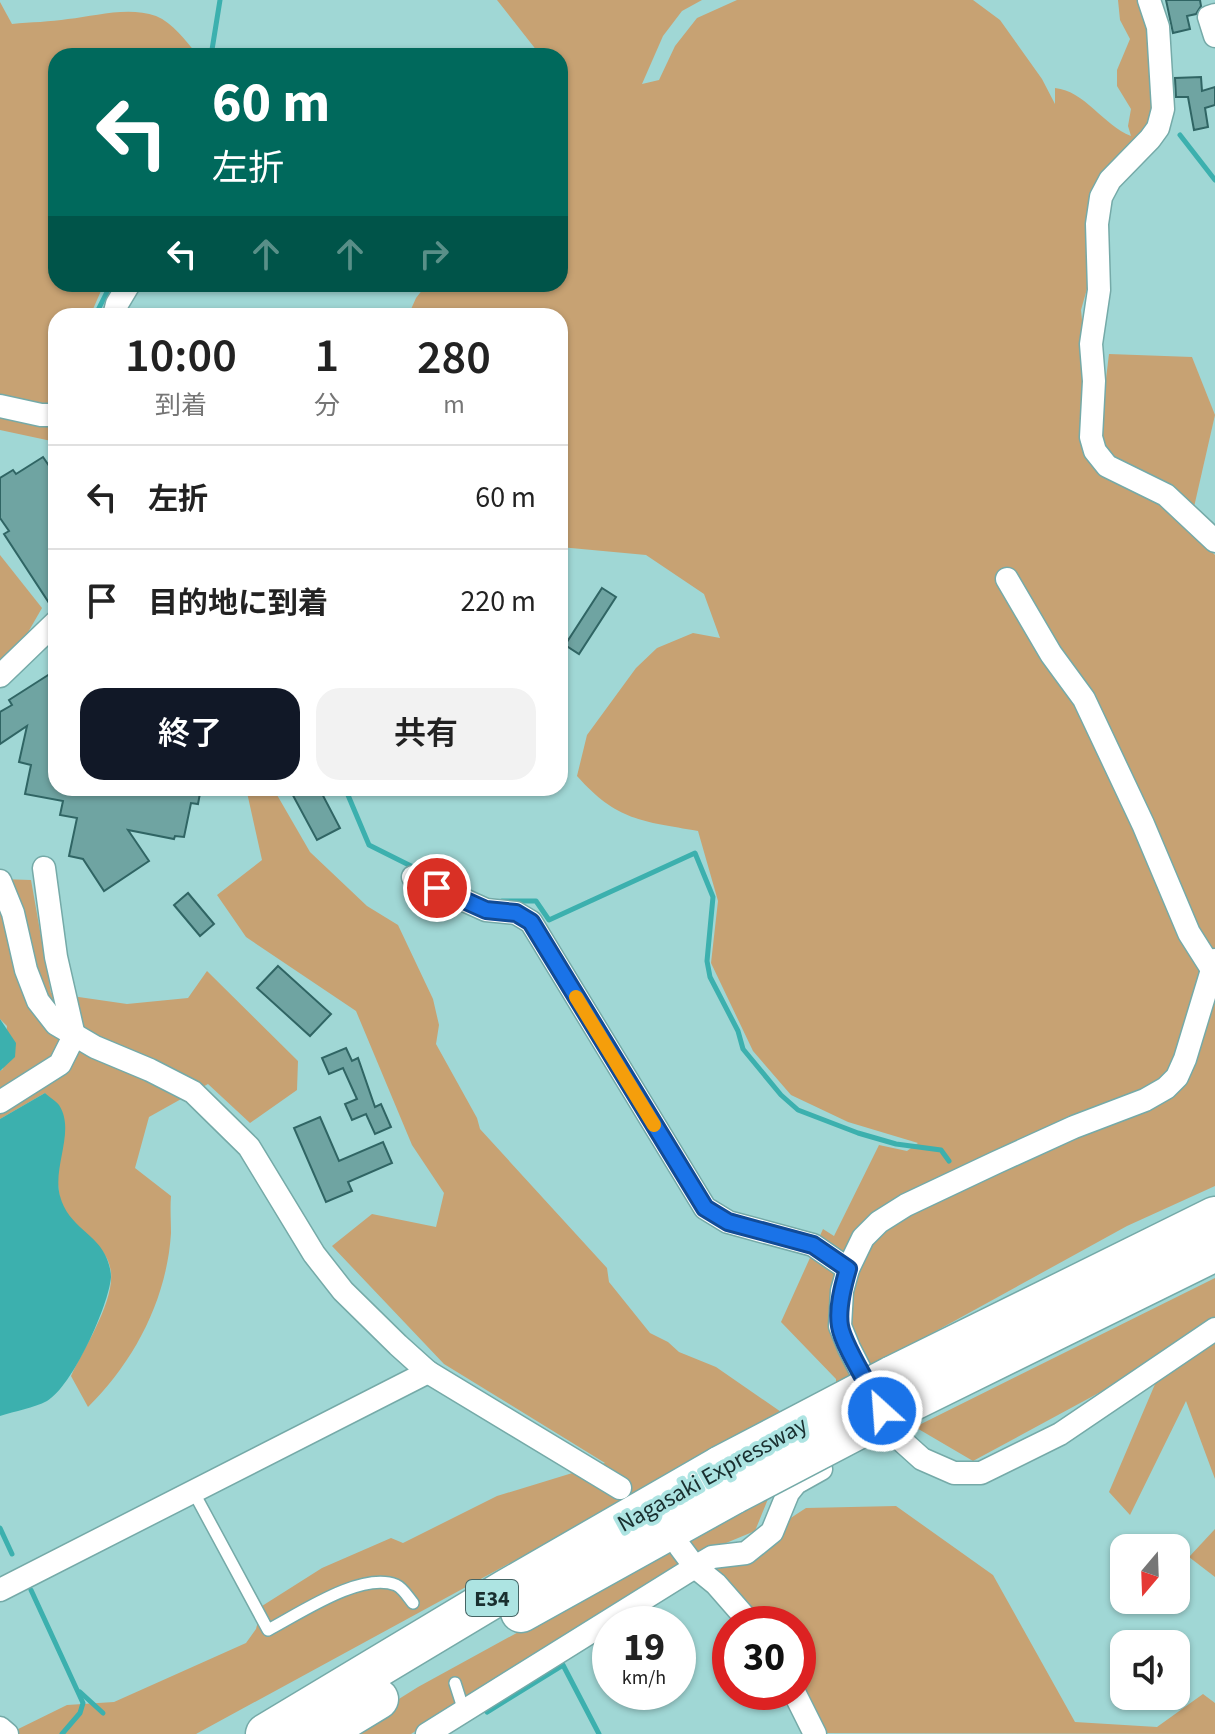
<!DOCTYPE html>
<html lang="ja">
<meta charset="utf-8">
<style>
:root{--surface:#fff;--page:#f2f2f2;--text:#222;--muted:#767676;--line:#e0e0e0;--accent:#111827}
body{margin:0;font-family:"Source Sans 3","Noto Sans JP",sans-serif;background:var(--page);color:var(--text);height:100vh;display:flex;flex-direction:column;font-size:30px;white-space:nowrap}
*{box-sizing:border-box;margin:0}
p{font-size:26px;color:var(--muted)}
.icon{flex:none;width:44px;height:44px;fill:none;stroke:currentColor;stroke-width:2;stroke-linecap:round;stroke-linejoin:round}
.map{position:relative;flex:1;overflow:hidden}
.side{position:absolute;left:48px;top:308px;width:520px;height:488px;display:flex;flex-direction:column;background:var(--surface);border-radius:24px;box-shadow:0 2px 6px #0004}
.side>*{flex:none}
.top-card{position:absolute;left:48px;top:48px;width:520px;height:244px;border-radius:24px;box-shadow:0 2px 6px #0004;background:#00695c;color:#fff;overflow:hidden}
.needle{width:52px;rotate:199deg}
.fabs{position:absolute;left:1110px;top:1534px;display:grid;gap:16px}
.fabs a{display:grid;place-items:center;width:80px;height:80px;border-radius:16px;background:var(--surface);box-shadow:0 2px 6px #0004;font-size:40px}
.speed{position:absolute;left:592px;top:1606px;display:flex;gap:16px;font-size:40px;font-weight:700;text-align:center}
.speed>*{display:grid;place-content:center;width:104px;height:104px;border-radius:50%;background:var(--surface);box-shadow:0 2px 6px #0004;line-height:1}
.speed small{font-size:20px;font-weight:400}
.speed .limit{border:12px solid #d22;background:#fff;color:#111}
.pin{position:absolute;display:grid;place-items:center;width:68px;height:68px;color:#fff;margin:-34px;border:4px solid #fff;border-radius:50%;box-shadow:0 2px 8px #0007}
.me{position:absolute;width:88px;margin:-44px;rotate:334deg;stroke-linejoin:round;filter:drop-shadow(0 0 6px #0008)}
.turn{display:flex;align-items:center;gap:28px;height:168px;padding:0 32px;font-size:36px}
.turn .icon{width:104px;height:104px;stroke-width:2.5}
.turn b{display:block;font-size:56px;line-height:68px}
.lanes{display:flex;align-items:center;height:76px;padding:0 32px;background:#0003;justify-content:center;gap:40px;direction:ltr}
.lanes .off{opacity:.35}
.eta{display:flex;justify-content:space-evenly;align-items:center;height:136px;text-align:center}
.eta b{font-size:48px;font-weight:600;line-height:56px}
.cta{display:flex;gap:16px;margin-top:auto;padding:16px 32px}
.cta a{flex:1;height:92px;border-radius:24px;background:var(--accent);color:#fff;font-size:32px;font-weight:600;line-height:92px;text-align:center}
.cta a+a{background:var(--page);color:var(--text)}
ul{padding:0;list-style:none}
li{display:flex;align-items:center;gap:24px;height:104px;padding:0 32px;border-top:2px solid var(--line)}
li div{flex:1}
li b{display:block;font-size:30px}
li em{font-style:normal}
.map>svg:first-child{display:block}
</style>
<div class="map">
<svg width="1215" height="1734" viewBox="0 0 1215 1734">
<rect width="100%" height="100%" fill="#a0d7d5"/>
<!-- green -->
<g fill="#c7a273">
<path d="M497,0h205l-20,11 -19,25 -21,48 17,-4 16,-34 22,-28 40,-18h236l27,20 42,59 13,25v-16c30,3 48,37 76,48l-3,-10 3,-17 -14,-23v-16l13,-31 -10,-19 -2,-20h23l11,31 4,86 -59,69 -12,45 7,40 -11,39 6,60v79l75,53 53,53v631l-88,40 -291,160v-7l-55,-57 42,-93 11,7 45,-91 28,6 11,-8 -70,-21 -57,-27 -38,-44 -42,-88 7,-62 -20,-70c-56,-10 -81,-10 -121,-55l10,-41 49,-67 21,-20 36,-15 27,5 -16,-44 -58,-39 -86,-8v-231h-152l8,-18 11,-14h133v-228h-19z"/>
<path d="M0,2l12,22c19,-2 38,-2 56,-5 28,-3 60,-13 88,-3 17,7 29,24 41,38v2h-141v228h48l-14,32h-34v126l-56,-12z"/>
<path d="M1109,354l83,3 23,58 -21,92 -86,-47 -9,-24z"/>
<path d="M0,555l42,53 -19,33 -23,19z"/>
<path d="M246,788h27l37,64 57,54 31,19 35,74 6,26 -3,19 41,74 3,11 127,139 2,14 41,51 18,9 11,10 37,15 68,47 -588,320h-188l59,-29 47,-3 132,-59 10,-14 6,-23 60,-38 69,-30 12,5 94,-47 108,-33 -161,-99 -112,-118 40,-32 64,13 8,-34 -32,-48 -56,-134 -110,-74 -29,-42 45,-35z"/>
<path d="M0,879l31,1 20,113 76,11 61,-6 19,-27 91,90 -1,29 -47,33 -42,-39 -59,33 -14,51 36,28c-1,12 0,25 0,37 -4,66 -37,129 -83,174l-17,-31c13,-28 43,-73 40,-104 -3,-24 -22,-32 -37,-48 -25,-27 -15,-63 -9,-95l-20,-36 -45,26v-48l3,-2 4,-43 -7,-7z"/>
<path d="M1215,1278v201l-29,-78 -56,114 -21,-23 58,-136 -194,105 -58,-34z"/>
<path d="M770,1494l-15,37 -70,29 -274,174h-68l75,-47z"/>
<path d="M896,1506l97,69 82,147 82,5 46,-33 12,9v31l-391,-1 -26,-57v-52h-31l-53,-56 92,-60z"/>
<path d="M1215,1529v48l-26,-20z"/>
</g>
<!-- water -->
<g fill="#3cb0ae">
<path d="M0,1019l16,24 -1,14 -15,14z"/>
<path d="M45,1093c4,4 11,8 14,12 17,26 -7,62 1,91 8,31 38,38 47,63 2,5 4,12 4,18 -2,28 -39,110 -64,124 -13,7 -32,10 -47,15v-297z"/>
</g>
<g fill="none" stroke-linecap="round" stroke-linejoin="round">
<!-- stream -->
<g stroke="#3cb0ae" stroke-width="5">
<path d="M211,56l9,-56"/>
<path d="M1180,135l35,45"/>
<path d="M95,316l16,-32"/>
<path d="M345,788l24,57 46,23"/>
<path d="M502,901h34l13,19 146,-67 18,44 -6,64 3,16 28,54 5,18 38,46 17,15 60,23 38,11 45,6 8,11"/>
<path d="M0,1528l12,26"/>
<path d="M31,1590l52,113 -3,10 -18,21"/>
<path d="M80,1692l23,21"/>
<path d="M487,1712l76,-47 36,69"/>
</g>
</g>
<!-- building -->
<g fill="#6fa4a2" stroke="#306564" stroke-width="2">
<path d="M1166,0h34l1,6 -5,8 -9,2 3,13 -17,4z"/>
<path d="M1201,77l1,14 13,-4v18l-10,3 3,19 -14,3 -6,-33h-12l-1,-19z"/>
<path d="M43,457l13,19v132l-3,1 -49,-75 5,-3 -9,-13v-40l13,-8 3,4z"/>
<path d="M602,588l14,9 -37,57 -14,-9z"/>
<path d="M56,670v118h145l-3,16 -7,-1 -7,34 -9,-1 -1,3 -46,-9 21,31 -45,30 -21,-32 -14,-3 8,-38 -17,-3 3,-14 -38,-7 6,-29 -12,-3 8,-36 -27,18v-32l12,-7 -3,-5z"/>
<path d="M289,788h30l21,40 -23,12z"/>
<path d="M188,893l26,31 -14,12 -26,-31z"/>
<path d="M278,966l53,48 -21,22 -53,-48z"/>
<path d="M346,1048l6,13 6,-3 17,49 6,-3 10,23 -16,7 -9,-20 -14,6 -7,-16 12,-5 -14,-31 -14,6 -7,-16z"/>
<path d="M320,1117l19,44 44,-19 9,21 -44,19 4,9 -26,11 -32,-74z"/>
</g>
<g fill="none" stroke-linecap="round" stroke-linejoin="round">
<!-- service casing -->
<g stroke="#75aaa8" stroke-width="14">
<g id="service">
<path d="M193,1491l75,139c31,-16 93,-59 128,-45 7,3 12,12 17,18"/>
<path d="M455,1683l9,28"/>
</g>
</g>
<!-- minor casing -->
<g stroke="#75aaa8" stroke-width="25">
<g id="minor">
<path d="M1149,0l9,27 5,82 -5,19 -8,11 -40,41 -9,17 -4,27 2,66 -8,54 3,37 -3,56 4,14 12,15 59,29 49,46"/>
<path d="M1215,15l-6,2 6,19"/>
<path d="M114,316l3,-12 12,-20"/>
<path d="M0,406l41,9h15"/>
<path d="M1007,579l44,75 33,45 59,125 46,109 26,41"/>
<path d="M0,676l56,-54"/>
<path d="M413,877l73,33 30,3 15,9 174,286 23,14 85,23 35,24"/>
<path d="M0,881l13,32 13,57 12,31 18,23 39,23 55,23 43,22 56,55 65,107 29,37 55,54 30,27 192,116"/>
<path d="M1215,960l-30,99 -8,18 -11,11 -21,12 -71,27 -79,36 -89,42 -27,17 -16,16 -15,31 -6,22 -2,35 9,22 43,84 30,27 32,14h27l79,-39 155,-105"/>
<path d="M0,1102l60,-38 14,-28 -18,-79 -12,-89"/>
<path d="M680,1547l15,20 21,17 35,40"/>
<path d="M0,1590l428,-218"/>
<path d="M794,1692l21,42"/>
<path d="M0,1728l7,6"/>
<path d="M427,1734l268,-167 17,-10 34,-4 26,-21 16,-39 8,-10 25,-14"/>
</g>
</g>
<!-- motorway casing -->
<g stroke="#75aaa8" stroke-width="43">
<g id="motorway">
<path d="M891,1377l324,-160"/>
<path d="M907,1403l308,-152"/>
<path d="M521,1612l214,-119"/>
<path d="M266,1734l240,-144 215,-124"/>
<path d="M320,1734l58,-35"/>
</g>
</g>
<!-- service -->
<use href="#service" stroke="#fff" stroke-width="11"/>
<!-- minor -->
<use href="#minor" stroke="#fff" stroke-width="22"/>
<!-- motorway -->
<use href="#motorway" stroke="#fff" stroke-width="40"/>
<!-- motorway-bridge casing -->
<g stroke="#75aaa8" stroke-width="43" stroke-linecap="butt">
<g id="motorway-bridge">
<path d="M721,1466l170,-89"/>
<path d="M735,1493l172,-90"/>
</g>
</g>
<!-- motorway-bridge -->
<use href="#motorway-bridge" stroke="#fff" stroke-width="40"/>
</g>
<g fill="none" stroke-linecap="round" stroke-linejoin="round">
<!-- route casing -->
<g stroke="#114b97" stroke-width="20">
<path id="route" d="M437,888l49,22 30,3 15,9 174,286 23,14 85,23 35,24c-5,17 -11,39 -8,57 3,20 32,64 42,85"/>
</g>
<!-- route -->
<use href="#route" stroke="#1a73e8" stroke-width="14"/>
<!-- slow -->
<path stroke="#f59e0b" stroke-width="14" d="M576,997l78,128"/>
</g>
<g text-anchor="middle" stroke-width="8" stroke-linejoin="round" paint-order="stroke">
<!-- shield labels -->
<rect fill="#ade4e2" stroke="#456565" stroke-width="2" x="466" y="1580" width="52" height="36" rx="6"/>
<g font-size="22" font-weight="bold" fill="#192f2f">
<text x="492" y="1606">E34</text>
</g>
<!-- street labels -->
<g font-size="24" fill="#192f2f" stroke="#ade4e2">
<text transform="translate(712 1474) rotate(-29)" y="8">Nagasaki Expressway</text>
</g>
</g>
</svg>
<div class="fabs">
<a><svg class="needle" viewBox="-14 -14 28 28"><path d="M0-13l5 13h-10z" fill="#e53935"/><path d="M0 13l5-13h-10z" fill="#767676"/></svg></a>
<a><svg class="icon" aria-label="sound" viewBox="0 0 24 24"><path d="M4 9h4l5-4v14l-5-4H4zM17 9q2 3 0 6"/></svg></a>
</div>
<div class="speed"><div>19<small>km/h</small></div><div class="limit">30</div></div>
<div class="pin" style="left:437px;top:888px;background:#d93025"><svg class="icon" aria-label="arrive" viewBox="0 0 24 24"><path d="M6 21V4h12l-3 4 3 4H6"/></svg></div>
<svg class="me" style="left:882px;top:1411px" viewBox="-20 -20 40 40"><circle r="17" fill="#1a73e8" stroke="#fff" stroke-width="3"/><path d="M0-11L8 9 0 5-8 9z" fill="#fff"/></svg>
<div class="top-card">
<div class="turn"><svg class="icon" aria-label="left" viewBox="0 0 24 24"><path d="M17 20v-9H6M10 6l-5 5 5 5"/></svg><div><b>60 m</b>左折</div></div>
<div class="lanes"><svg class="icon" aria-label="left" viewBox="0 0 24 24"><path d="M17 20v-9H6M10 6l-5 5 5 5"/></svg><svg class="icon off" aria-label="ahead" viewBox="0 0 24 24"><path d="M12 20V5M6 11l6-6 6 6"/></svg><svg class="icon off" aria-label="ahead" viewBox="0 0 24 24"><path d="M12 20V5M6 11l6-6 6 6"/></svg><svg class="icon off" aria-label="right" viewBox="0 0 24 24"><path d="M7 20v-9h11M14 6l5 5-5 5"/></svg></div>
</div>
<section class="side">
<div class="eta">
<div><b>10:00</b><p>到着</p></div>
<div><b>1</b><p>分</p></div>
<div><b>280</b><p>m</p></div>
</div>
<ul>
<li><svg class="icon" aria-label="left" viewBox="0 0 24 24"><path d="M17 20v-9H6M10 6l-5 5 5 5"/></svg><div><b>左折</b></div><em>60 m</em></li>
<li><svg class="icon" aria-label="arrive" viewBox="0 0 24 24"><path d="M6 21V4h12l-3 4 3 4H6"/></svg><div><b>目的地に到着</b></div><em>220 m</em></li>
</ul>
<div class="cta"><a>終了</a><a>共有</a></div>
</section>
</div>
